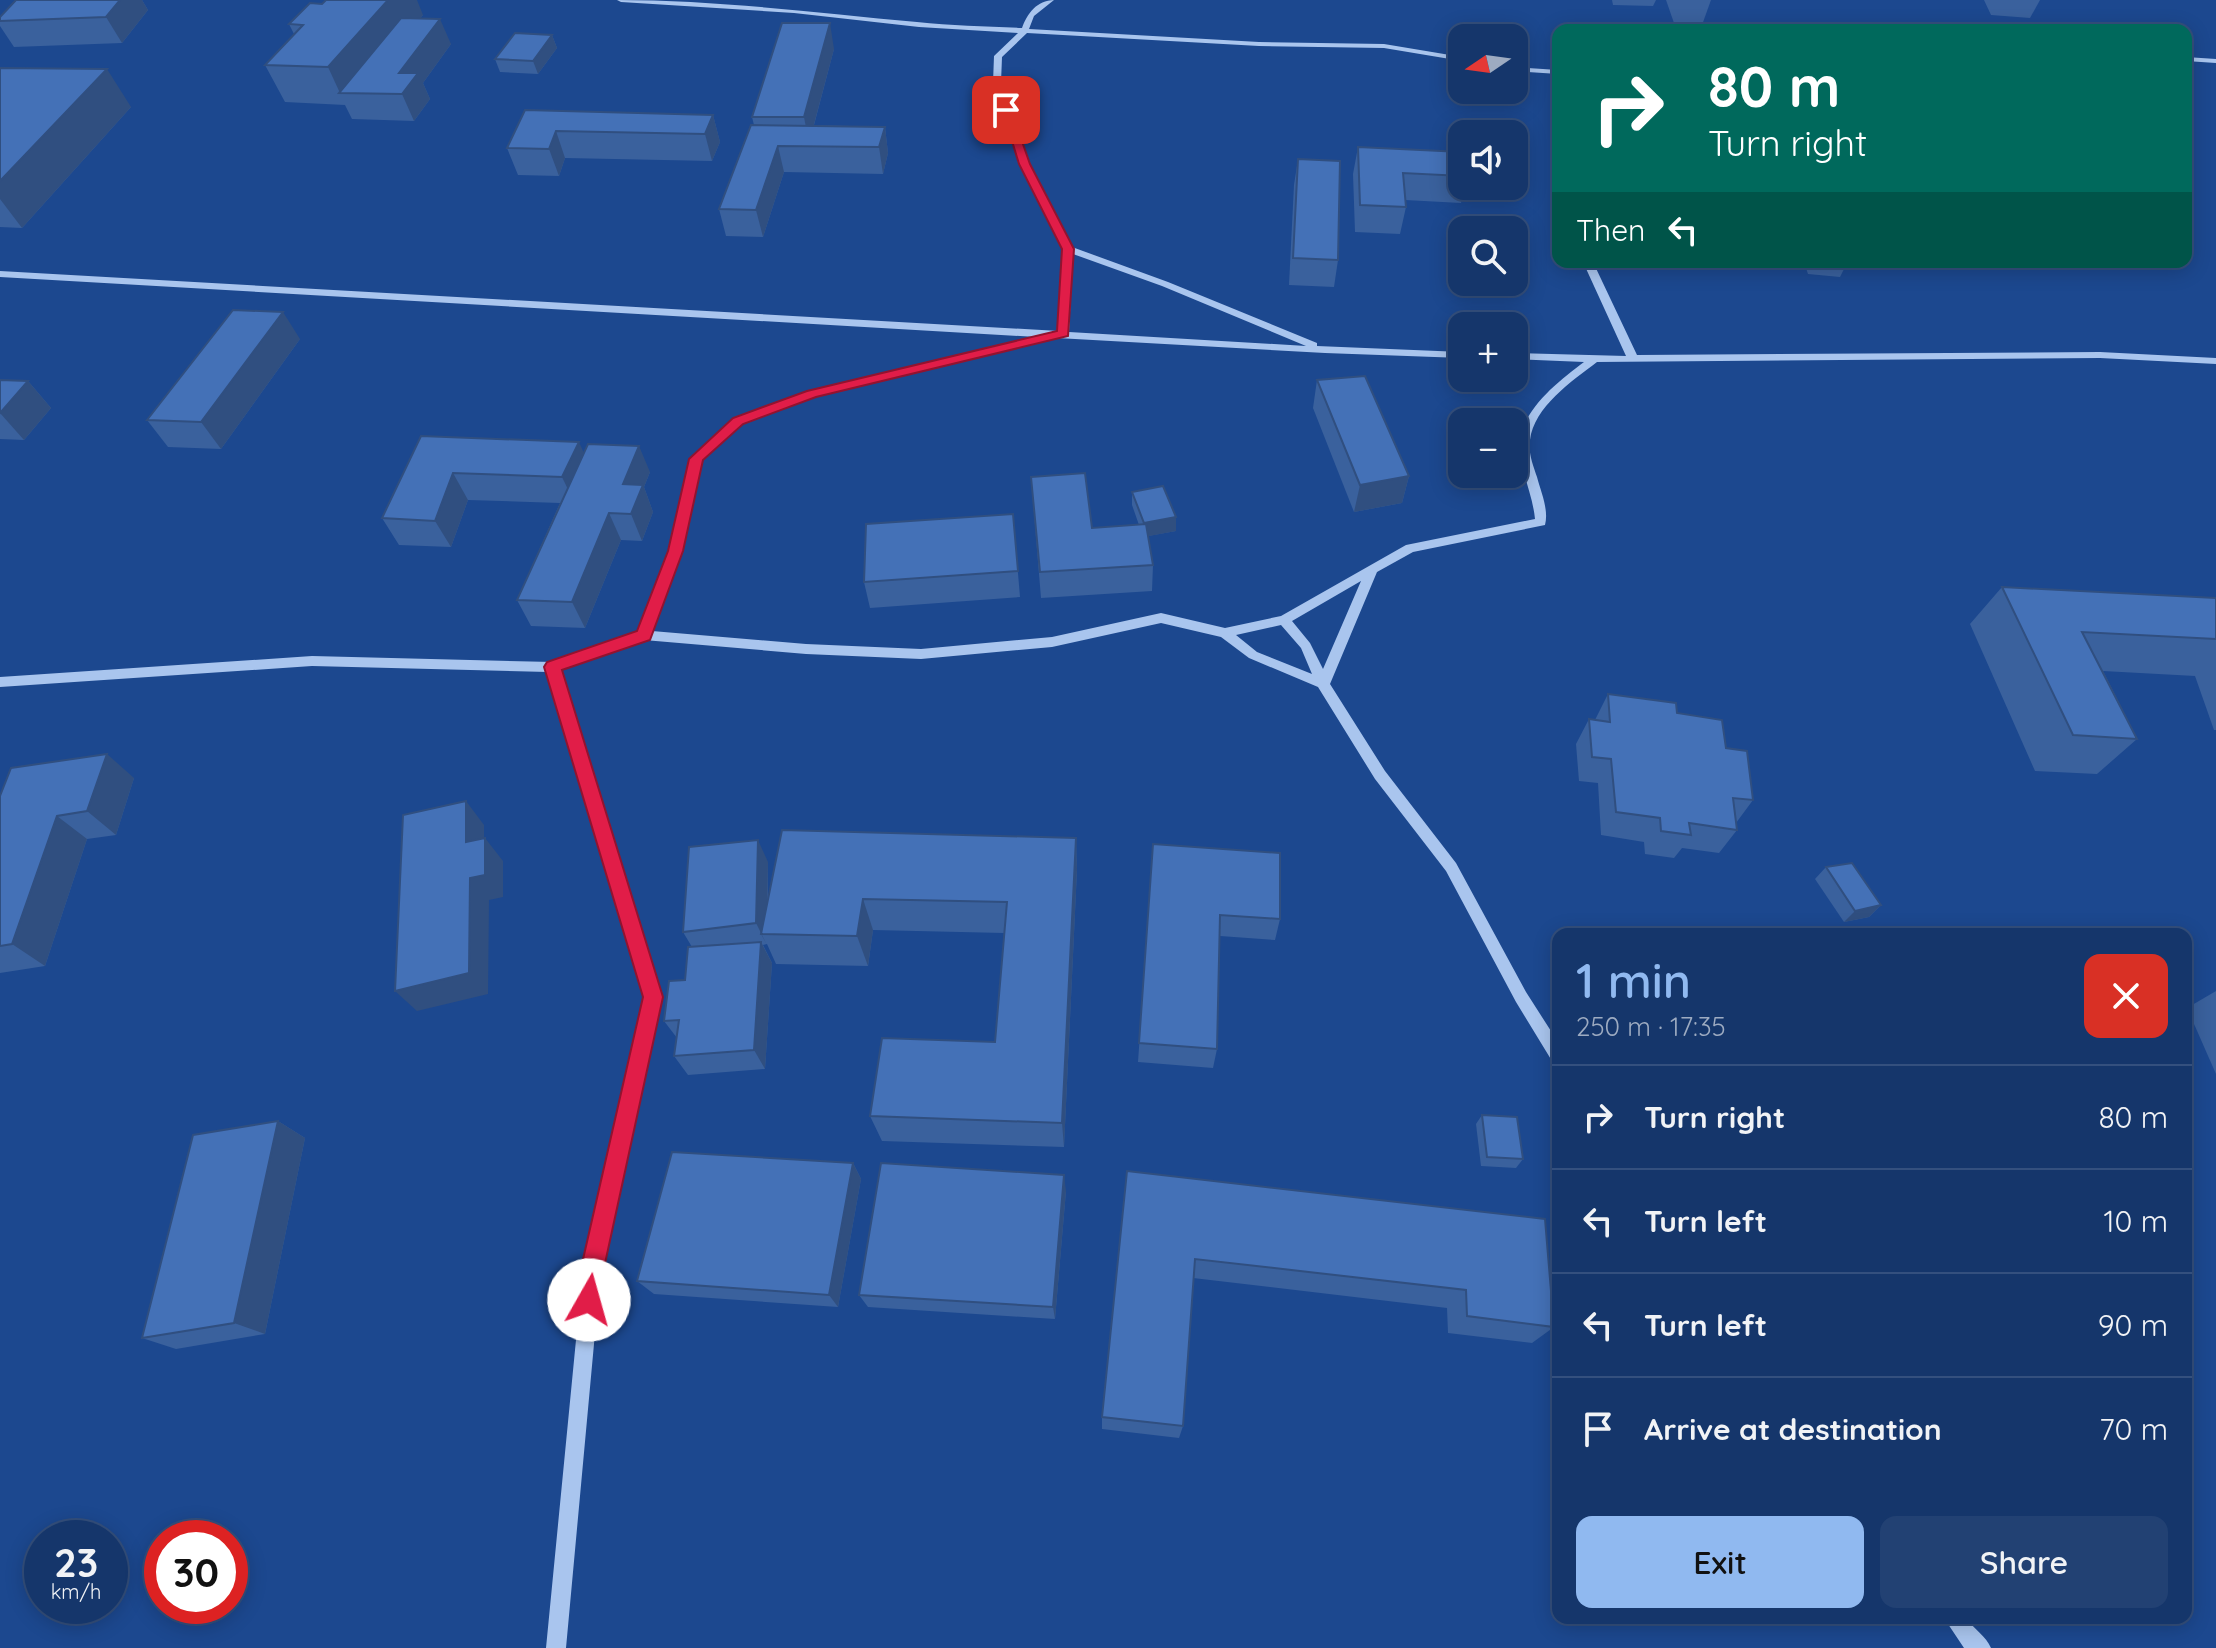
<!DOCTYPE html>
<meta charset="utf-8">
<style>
:root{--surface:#15366b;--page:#224173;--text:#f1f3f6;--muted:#9dabc1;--line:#34507e;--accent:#90b9f0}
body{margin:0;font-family:Quicksand,sans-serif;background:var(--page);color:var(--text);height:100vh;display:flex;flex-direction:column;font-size:30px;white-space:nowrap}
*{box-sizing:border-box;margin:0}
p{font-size:26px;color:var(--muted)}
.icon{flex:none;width:44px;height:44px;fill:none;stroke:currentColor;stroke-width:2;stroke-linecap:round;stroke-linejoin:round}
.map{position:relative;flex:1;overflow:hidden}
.sheet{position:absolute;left:1552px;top:928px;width:640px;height:696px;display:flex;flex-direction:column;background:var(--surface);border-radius:16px;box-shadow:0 4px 20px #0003,0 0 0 2px var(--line)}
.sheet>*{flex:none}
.top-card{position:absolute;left:1552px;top:24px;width:640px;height:244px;border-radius:16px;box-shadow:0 4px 20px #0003,0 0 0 2px var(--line);background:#00695c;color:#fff;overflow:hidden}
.needle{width:52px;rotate:257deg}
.fabs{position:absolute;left:1448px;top:24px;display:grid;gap:16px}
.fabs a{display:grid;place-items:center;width:80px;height:80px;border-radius:16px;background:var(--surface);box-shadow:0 4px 20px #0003,0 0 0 2px var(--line);font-size:40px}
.speed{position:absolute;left:24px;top:1520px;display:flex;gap:16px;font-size:40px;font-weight:700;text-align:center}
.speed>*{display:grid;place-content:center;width:104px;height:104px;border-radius:50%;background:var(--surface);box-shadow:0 4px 20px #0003,0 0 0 2px var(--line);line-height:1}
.speed small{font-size:20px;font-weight:400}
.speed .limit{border:12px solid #d22;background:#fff;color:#111}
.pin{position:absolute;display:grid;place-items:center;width:68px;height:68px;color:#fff;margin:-34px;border-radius:16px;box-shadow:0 4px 12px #0006}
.me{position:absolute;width:88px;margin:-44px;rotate:7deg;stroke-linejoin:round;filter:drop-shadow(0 0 6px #0008)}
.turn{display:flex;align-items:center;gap:28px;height:168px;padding:0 24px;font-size:36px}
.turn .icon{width:104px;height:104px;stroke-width:2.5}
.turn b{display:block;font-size:56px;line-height:68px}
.then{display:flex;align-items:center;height:76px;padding:0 24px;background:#0003;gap:16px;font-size:30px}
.round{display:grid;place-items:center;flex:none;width:84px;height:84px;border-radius:16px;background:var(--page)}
.headline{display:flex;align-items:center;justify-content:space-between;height:136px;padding:0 24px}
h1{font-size:48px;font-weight:600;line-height:60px;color:var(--accent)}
.action{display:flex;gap:16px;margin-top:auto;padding:16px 24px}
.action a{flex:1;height:92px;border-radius:16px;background:var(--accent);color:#111;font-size:32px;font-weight:600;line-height:92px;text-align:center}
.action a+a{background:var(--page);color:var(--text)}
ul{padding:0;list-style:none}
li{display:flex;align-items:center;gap:24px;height:104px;padding:0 24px;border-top:2px solid var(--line)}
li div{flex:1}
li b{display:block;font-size:30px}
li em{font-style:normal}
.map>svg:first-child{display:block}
</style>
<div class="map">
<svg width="2216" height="1648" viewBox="0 0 2216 1648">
<rect width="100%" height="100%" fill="#1c488f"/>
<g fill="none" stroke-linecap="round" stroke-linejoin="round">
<!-- minor -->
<g fill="#a9c5ee" fill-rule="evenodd">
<path d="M617,0c101,0 200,13 300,22 35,4 70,4 105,6 5,-14 15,-28 32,-28l-20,16 -5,13 230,13 125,2 78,13v4l-78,-13 -125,-2 -232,-13 -25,24 -1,26 27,81 44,83 96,35 149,61v3l145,6v6l-137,-5 -268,-15 -242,59 -73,26 -40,37 -21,91 -29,80 154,13 115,5 131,-12 109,-24 64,15 56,-12 125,-71 129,-26c-2,-21 -11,-41 -15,-62 -7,-41 35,-73 64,-95l-70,-3v-6l112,3 -43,-94h10l44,93 463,-3 116,6v6l-116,-6 -503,4c-25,19 -63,45 -67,78 -2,13 3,25 7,37 4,15 12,33 8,48l-132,27 -36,20 -47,112 55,87 71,92 70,129 32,50v21l-6,-2 -36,-59 -70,-131 -71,-92 -57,-92 -69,-29 -28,-21 -60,-14 -109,24 -131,12 -115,-5 -162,-14 -84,29 101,328 -60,271 -35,380h-20l37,-380 62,-271 -97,-325 -236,-6 -312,21v-10l312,-21 241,6 86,-30 30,-81 22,-92 43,-40 74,-27 229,-55 -1037,-60v-6l1059,60 4,-82 -43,-85 -27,-81 1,-27 24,-23 -99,-6 -125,-14 -173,-11zM1073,254l89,32 144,60 -237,-14zM1361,581l-38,88 -13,-26 -18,-22zM1281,625l20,23 11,26 -55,-22 -21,-17z"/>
<path d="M2186,57l30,2v4l-30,-2z"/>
<path d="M1514,67l44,3v4l-44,-3z"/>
<path d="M1944,1618h22c8,11 20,18 25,30h-27z"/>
</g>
</g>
<!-- wall -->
<g fill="#3a619d">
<path d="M16,0h126l6,10 -26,33 -108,4 -14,-21v-5z"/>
<path d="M1612,0h44l-3,6 -40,-1z"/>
<path d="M1666,0h45l-9,25 -28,-2z"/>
<path d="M1984,0h56l-10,18 -39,-3z"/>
<path d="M423,15l-3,3 31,26 -28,39 7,16 -16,22 -62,-2 -7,-14 -60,-3 -20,-37 29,-31 -5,-10z"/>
<path d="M552,35l5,13 -19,26 -38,-2 -5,-13z"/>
<path d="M834,49l-20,76 71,2 3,26 -5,21 -99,-2 -21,65 -37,-1 -7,-27 35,-84 -2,-8z"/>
<path d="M0,68l131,39 -109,121 -22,-1z"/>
<path d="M525,110l188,5 7,27 -8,19 -147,-3 -6,18 -41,-1 -11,-27z"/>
<path d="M1358,147l104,5v34h3l-4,17 -56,-3 1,7 -6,27 -45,-2 -2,-58z"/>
<path d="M1298,159l40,101 -4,27 -45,-2 5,-100z"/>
<path d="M1804,262h43v1l-7,14 -32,-3z"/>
<path d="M300,339l-79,110 -53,-2 -21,-27z"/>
<path d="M0,380l28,1 23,27 -27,32 -24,-1z"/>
<path d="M1317,380l92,96 -7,27 -48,9 -41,-104z"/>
<path d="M421,436l162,17 67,19 -6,15 9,25 -11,29 -21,-1 -36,88 -54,-2 -14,-26 43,-97 -92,-3 -17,47 -52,-2 -17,-27z"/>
<path d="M1031,477l61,51 47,-3 -7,-20v-13l44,25v14l-28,5 5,29 -1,26 -111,7z"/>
<path d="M1013,514l7,83 -150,11 -6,-26z"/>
<path d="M2002,587l214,11v132h-2l-19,-54 -92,-5 34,68 -40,35 -62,-3 -65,-147z"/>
<path d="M1608,694l69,19 49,35 27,52 -17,23 1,7 -18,23 -37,-5 -8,10 -29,-4 -1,-12 -43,-7 -3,-52 -19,-2 -3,-37 13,-25 6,1z"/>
<path d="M134,778l-18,57 -29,4 -42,127 -45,7v-177z"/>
<path d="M1076,838l1,32 -13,277 -182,-6 -12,-25 125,-74 9,-109 -131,-3 -5,36 -92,-2 -9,-20 -4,1 9,18 -7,106 -77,6 -14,-19 3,-18 -13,-17 21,-41 7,-33 -9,-15 85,-70v41z"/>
<path d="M1153,844l127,75 -5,21 -55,-4 -3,113 -4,19 -75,-6z"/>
<path d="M1826,867l55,38 -12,12 -25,5 -29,-43z"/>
<path d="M2216,991v83l-29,-66z"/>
<path d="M1482,1115l41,44 -7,9 -35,-2 -5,-42z"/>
<path d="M278,1121l27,17 -40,196 -89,15 -34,-11z"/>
<path d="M853,1163l8,16 -23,128 -184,-13 -17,-13z"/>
<path d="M1127,1171l418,48 9,108 -22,16 -84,-10 -1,-25 -254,-30 -10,148 -4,12 -77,-9v-12z"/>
<path d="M1066,1191l-11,128 -187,-12 -9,-12z"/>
</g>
<!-- shaded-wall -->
<g fill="#304f80">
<path d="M120,0h22l6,10 -26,33 -16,-26z"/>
<path d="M388,0h29l6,15 -67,78h-16l-12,-26z"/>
<path d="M440,19l11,25 -28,39 7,16 -16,22 -12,-27 -3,-21z"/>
<path d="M830,23l4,26 -25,94 -5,-26z"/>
<path d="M552,35l5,13 -19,26 -5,-13z"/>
<path d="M107,69l24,38 -109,121 -22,-29v-18z"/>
<path d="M713,115l7,27 -8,19 -7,-27z"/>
<path d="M885,127l3,26 -5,21 -4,-27z"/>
<path d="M556,131l9,27 -6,18 -10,-27z"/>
<path d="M778,146l6,26 -21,65 -7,-27z"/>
<path d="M283,312l17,27 -79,110 -20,-27z"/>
<path d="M28,381l23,27 -27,32 -24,-27z"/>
<path d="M579,442l12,27 -16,35 -13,-27z"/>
<path d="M639,446l11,26 -6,15 9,25 -11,29 -11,-27 -8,-30z"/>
<path d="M453,473l15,27 -17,47 -16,-26z"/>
<path d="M1409,476l-7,27 -48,9 6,-27z"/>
<path d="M609,513l12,27 -36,88 -13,-26z"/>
<path d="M1176,517v14l-32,6v-14z"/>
<path d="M107,754l27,24 -18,57 -29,-24z"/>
<path d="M466,801l18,24v40l-18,-23z"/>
<path d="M57,816l30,23 -42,127 -33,-22z"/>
<path d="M485,838l18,23v36l-14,3 -1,94 -71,17 -22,-20z"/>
<path d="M1076,838l1,32 -13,277 -2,-24z"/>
<path d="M758,840l10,22 -1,72h-6l6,11 -11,-22z"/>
<path d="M863,899l10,31 -5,36 -11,-30z"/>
<path d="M1881,905l-12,12 -25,5 11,-11z"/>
<path d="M761,942l11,21 -7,106 -11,-19z"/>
<path d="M278,1121l27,17 -40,196 -31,-11z"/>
<path d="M853,1163l8,16 -23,128 -9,-12z"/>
<path d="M1064,1175l2,16 -11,128 -2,-12z"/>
</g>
<!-- building -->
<g fill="#4471b7" stroke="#304f80" stroke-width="2">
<path d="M16,0h104l-14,17 -106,4v-4z"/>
<path d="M326,0h62l-60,67 -63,-2 38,-40 -14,-1 21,-21 12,1z"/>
<path d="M401,18l39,1 -41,54h19l-16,21 -63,-1z"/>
<path d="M782,23h48l-26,94h-52z"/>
<path d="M515,33l37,2 -19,26 -38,-2z"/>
<path d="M0,68l107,1 -107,112z"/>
<path d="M525,110l188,5 -8,19 -149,-3 -7,18 -42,-1z"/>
<path d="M751,125l134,2 -6,20 -101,-1 -22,64 -37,-1z"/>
<path d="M1358,147l104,5v24l-59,-3 3,34 -46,-2z"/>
<path d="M1298,159l42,2 -2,99 -45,-2z"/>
<path d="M233,310l50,2 -82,110 -54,-2z"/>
<path d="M1365,376l44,100 -49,9 -43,-105z"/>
<path d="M0,380l28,1 -28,32z"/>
<path d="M421,436l158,6 -17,35 -109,-4 -18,48 -53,-3z"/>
<path d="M588,444l51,2 -16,38 20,1 -12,29 -22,-1 -37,89 -55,-2z"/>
<path d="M1085,473l7,55 54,-4 7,41 -113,7 -9,-95z"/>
<path d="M1163,486l13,31 -32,6 -12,-31z"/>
<path d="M1013,514l5,57 -154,11 2,-58z"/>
<path d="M2002,587l214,11v41l-134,-7 55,107 -64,-4z"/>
<path d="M1608,694l68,9 1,10 45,7 4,28 21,3 6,49 -20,-2 4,32 -48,-7 2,12 -30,-4 -1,-13 -44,-6 -5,-53 -19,-2 -3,-38 21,3z"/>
<path d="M107,754l-20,57 -30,5 -45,128 -12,2v-150l11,-28z"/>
<path d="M466,801v41l19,-4v37l-15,3 -1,95 -74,18 8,-176z"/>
<path d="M782,830l294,8 -14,285 -192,-7 12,-78 113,4 12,-140 -144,-3 -6,37 -96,-2z"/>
<path d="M758,840l-2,83 -73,9 6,-85z"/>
<path d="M1153,844l127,9v66l-60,-4 -3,134 -78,-6z"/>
<path d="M1852,863l29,42 -26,6 -29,-44z"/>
<path d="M2004,928l3,6h-221l-1,-3z"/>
<path d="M761,942l-7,108 -80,6 5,-36 -15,1 5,-40 16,-1 3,-33z"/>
<path d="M1482,1115l35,2 6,42 -36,-2z"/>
<path d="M278,1121l-44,202 -92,15 51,-203z"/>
<path d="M672,1152l181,11 -24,132 -192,-14z"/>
<path d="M881,1163l183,12 -11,132 -194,-12z"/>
<path d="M1127,1171l418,48 9,108 -87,-11 -1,-26 -271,-31 -12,167 -81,-9z"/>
</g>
<!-- route -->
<path fill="#e11d48" stroke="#92132f" stroke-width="2" d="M1002,108l9,2 19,54 44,85 -6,87 -252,61 -73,27 -40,36 -20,91 -33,89 -88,30 101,327 -59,271 -6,40 -9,4 -8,-4 -3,-8 3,-32 62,-271 -99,-330 3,-5 90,-31 31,-80 21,-92 44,-41 74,-27 250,-60 5,-82 -43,-85z"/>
</svg>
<div class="fabs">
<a><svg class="needle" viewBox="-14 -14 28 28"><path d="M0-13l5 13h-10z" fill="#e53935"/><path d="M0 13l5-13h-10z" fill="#9dabc1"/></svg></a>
<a><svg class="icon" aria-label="sound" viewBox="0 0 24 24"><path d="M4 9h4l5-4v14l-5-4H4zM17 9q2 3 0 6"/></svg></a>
<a><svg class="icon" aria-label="search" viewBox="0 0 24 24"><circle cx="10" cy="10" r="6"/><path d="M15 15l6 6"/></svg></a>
<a>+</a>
<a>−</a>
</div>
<div class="speed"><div>23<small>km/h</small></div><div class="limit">30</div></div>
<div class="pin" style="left:1006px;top:110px;background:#d93025"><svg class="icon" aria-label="arrive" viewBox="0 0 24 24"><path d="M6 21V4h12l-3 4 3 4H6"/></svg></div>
<svg class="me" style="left:589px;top:1300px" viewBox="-20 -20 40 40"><circle r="19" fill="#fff"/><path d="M0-13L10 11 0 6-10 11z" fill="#e11d48"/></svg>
<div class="top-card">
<div class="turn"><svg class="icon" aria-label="right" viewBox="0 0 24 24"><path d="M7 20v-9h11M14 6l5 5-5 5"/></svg><div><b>80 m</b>Turn right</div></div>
<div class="then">Then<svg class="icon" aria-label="left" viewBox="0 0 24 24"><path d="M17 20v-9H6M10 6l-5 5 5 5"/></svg></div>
</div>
<section class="sheet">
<div class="headline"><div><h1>1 min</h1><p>250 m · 17:35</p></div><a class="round" style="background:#d93025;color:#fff"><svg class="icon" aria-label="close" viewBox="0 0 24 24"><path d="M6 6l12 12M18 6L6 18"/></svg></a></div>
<ul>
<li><svg class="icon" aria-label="right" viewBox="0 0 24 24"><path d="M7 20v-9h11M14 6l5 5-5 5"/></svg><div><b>Turn right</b></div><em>80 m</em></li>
<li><svg class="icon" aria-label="left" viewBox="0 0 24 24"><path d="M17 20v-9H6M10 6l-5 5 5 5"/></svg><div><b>Turn left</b></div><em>10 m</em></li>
<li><svg class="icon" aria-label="left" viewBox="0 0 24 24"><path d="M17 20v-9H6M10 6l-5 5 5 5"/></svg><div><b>Turn left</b></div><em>90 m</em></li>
<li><svg class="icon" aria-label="arrive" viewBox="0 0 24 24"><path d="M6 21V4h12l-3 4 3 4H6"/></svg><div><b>Arrive at destination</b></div><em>70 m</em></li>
</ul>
<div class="action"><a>Exit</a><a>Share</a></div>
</section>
</div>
